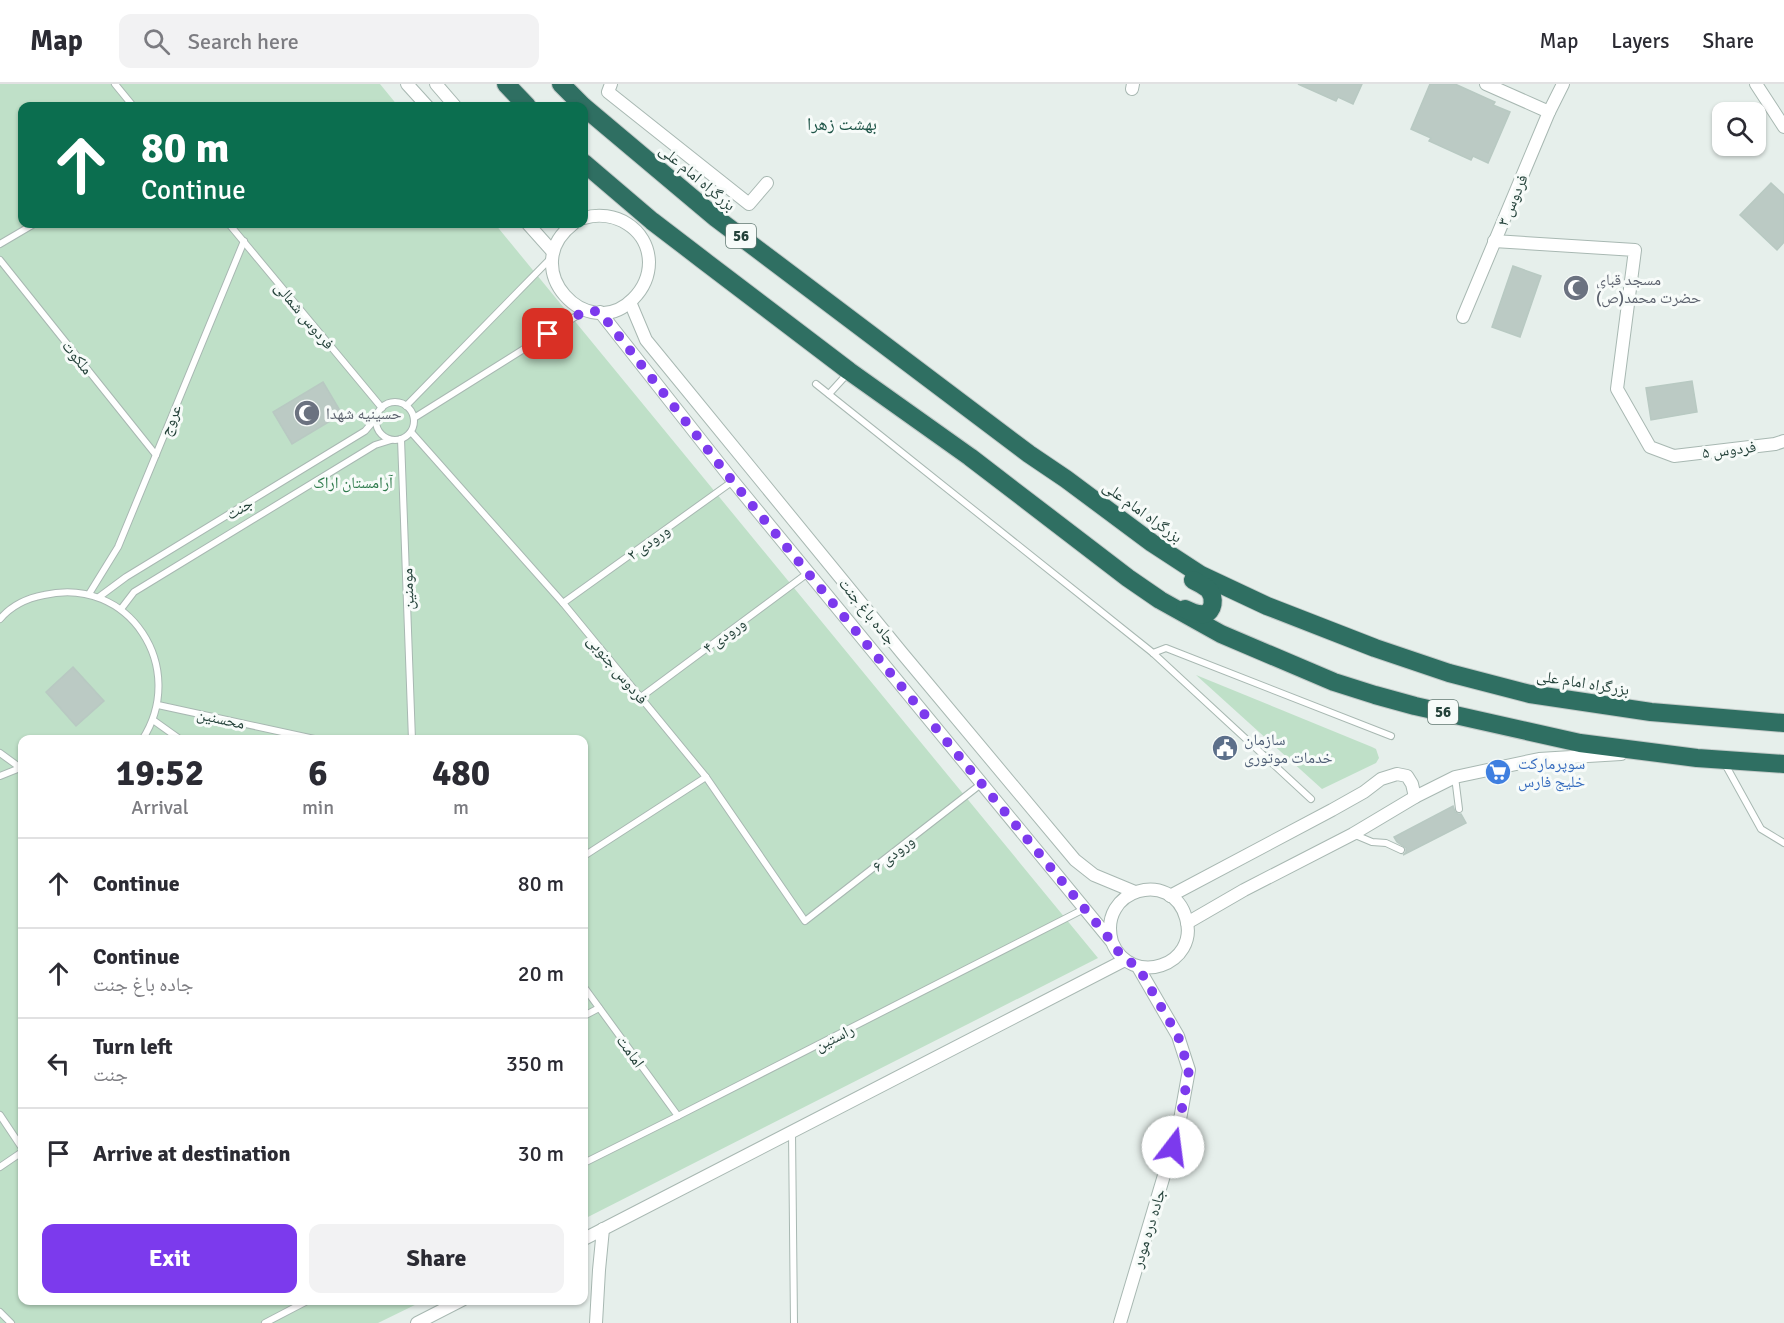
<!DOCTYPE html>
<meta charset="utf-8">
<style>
:root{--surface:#fff;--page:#f2f2f3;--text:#2b2b33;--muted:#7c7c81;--line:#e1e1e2;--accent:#7c3aed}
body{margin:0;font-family:Signika,"Noto Naskh Arabic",sans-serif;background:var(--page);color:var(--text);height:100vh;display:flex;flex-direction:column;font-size:22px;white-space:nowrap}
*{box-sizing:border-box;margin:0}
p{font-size:20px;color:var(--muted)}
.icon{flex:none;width:33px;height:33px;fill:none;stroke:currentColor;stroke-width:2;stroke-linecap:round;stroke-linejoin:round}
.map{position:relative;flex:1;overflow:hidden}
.drawer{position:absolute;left:18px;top:651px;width:570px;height:570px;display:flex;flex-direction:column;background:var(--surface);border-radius:12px;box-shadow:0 2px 4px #0004}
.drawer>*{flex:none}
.top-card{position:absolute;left:18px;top:18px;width:570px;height:126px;border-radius:12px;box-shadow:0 2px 4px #0004;background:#0b6e4f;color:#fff;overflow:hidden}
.fabs{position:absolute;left:1712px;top:18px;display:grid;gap:12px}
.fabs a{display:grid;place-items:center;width:54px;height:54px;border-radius:12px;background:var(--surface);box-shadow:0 2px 4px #0004;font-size:30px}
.pin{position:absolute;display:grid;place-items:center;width:51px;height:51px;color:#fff;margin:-26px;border-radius:12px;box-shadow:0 3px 9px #0006}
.me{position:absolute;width:66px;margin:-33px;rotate:15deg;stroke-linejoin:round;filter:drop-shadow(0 0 4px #0008)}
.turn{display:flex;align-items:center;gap:21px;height:126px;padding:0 24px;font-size:27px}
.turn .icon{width:78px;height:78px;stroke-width:2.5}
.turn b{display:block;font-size:42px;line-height:51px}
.eta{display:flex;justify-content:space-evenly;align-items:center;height:102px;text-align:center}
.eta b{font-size:36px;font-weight:700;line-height:42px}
.cta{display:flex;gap:12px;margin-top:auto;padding:12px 24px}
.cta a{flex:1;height:69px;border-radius:12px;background:var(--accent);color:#fff;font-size:24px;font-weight:700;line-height:69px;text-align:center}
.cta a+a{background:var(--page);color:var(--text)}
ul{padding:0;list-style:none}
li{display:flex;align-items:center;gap:18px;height:90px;padding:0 24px;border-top:2px solid var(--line)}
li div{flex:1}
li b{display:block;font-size:22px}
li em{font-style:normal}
header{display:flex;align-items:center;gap:36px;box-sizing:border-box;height:84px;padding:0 30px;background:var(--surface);border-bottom:2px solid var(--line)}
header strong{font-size:28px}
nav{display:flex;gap:33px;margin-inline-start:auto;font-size:21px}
.search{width:420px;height:54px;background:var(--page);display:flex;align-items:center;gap:15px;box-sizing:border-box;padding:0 21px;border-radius:12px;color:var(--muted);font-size:22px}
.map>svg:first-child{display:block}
</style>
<header>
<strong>Map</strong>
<div class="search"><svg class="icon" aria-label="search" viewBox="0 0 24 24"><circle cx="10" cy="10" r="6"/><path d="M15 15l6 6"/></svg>Search here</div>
<nav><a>Map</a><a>Layers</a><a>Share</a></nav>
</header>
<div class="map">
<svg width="1784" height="1239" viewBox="0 0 1784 1239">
<rect width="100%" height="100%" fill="#e6efeb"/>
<!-- green -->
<g fill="#bfe0c8">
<path d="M0,0h380l18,22h-376v118h473l603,734 -514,261v-479h-562v560l401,1 -45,22h-378z"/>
<path d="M1196,591l176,72 4,2 3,9 -3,5 -54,26z"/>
</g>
<!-- building -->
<g fill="#bbcac4" stroke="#b8c9c2" stroke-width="1.5">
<path d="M1298,0h64l-9,20 -15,-7 -2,4z"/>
<path d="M1430,0h25l40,18 -2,3 17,7 -22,51 -15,-7 -2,4 -42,-19 2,-3 -20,-9z"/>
<path d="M1771,99l13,12v47l-7,8 -37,-35z"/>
<path d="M1513,182l28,10 -21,61 -28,-10z"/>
<path d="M1692,297l5,31 -46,8 -5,-32z"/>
<path d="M323,298l19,32 -50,30 -19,-32z"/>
<path d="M73,583l31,34 -28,25 -30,-34z"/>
<path d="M1453,722l2,6 3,2h3l5,9 -63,32 3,-3v-4l-9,-6 -3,-5z"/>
</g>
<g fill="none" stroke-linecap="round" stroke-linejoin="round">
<!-- lane casing -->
<g stroke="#a8b8b2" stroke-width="8">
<g id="lane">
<path d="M115,0l18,22"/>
<path d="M229,140l153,184"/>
<path d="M0,160l34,-20"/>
<path d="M0,176l156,195"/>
<path d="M816,300l337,269 158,146"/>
<path d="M829,310l20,-22"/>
<circle cx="395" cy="337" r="19"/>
<path d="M406,322l146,-149"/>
<path d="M414,334l172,-108"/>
<path d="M411,348l152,171 143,174 99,144 176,-137"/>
<path d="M401,355l11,301"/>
<path d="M89,510l29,-47 126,-306"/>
<path d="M99,513l27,-20 239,-146 12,-14"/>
<path d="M563,519l170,-122"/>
<path d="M121,525l13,-17 241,-147 16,-5"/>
<path d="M0,535c11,-13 28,-21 44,-24 85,-20 145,73 98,145"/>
<path d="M1153,569l13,-5 225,88"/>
<path d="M641,613l167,-124"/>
<path d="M158,621l161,35"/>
<path d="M153,636l28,20"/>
<path d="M0,669l22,16"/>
<path d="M1725,680l36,65 23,14"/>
<path d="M0,692l20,-8"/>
<path d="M1455,693l4,32"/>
<path d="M1353,750l19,8 14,1 15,7"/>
<path d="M584,772l122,-79"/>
<path d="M584,903l94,129"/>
<path d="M584,932l15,-8"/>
<path d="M0,1031l22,33"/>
<path d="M792,1048l2,191"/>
<path d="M584,1079l94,-47 406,-207"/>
<path d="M0,1083l22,-15"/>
<path d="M0,1228l11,11"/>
<path d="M265,1239l44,-23"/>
</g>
</g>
<!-- street casing -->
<g stroke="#a8b8b2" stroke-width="14">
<g id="street">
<path d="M407,0l20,22"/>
<path d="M436,0l19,22"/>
<path d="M611,0l-3,8 141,112 18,-21"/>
<path d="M1486,0l63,28"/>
<path d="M1756,0l28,43"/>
<path d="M1132,5l1,-5"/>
<path d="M528,140l25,28"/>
<path d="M573,140c-57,44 15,121 60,75 10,-10 16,-23 16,-37 -1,-34 -35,-53 -65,-44"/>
<path d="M1494,157l141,9 -18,139 33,58 24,9 101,-12 9,-3"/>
<path d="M630,218l16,38 256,313 173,207 19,15 41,17"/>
<path d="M600,228l133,169 379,461c19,47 88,23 74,-24 -14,-50 -89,-29 -74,24"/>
<path d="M1463,233l86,-205 14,-28"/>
<path d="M1170,812l162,-86 32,-18 17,-13 16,-5 10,2 5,8 3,13"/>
<path d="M1187,839l57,-33 109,-56 62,-37 40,-20 84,-18 82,-5"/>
<path d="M584,1155l541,-279"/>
<path d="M417,1239l45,-23"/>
<path d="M596,1239l3,-53 4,-41"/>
<path d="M1120,1239l59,-198 10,-55 -11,-34 -40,-69"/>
</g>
</g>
<!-- highway casing -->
<g stroke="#c2cac8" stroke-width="20">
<g id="highway">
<path d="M506,0l21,22"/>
<path d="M561,0l22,22"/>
<path d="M584,23l132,111 313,236 37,25 86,64 49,32 66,31 108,42 74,25 81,21 121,18 133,11"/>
<path d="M584,79l68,58 51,39 146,111 121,86 158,121 32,22 61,34 113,48 41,13 40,11 165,37 117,15 87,6"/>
<path d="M1185,525c6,3 12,6 19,5 10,-2 11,-16 5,-24 -4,-4 -11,-7 -16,-10"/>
</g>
</g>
<!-- lane -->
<use href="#lane" stroke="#fff" stroke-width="6"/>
<!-- street -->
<use href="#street" stroke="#fff" stroke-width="12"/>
<!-- highway -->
<use href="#highway" stroke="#2f6f62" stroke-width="18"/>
</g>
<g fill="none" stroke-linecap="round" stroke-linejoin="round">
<!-- route -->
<path stroke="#7c3aed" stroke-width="10" stroke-dasharray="0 18" d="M548,250l38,-24 14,2 133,170 379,460 10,15 16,10 40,69 11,34 -10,55 -6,22"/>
</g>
<!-- icons -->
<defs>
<g id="mosque-disc" transform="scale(1.35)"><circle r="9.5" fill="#6b7280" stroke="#f7fbf9"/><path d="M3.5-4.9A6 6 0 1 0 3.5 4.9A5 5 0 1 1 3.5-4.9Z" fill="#fff"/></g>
<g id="civic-disc" transform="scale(1.35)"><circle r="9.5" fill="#5c6f8a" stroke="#f7fbf9"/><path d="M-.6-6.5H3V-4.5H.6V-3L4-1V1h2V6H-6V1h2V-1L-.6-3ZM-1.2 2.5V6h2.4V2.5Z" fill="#fff"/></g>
<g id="supermarket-disc" transform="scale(1.35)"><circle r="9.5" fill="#3f7fe0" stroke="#f7fbf9"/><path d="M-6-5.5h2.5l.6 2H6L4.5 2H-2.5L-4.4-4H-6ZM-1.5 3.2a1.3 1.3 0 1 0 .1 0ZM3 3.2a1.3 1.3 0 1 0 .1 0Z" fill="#fff"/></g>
</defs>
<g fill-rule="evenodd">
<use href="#mosque-disc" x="1576" y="204"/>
<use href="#mosque-disc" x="307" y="329"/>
<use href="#civic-disc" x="1225" y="664"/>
<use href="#supermarket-disc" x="1498" y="688"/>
</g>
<g text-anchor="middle" stroke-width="6" stroke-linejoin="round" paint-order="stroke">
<!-- shield labels -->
<g fill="#f7fbf9" stroke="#637a73" stroke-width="1.5">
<rect x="726" y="140" width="30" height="24" rx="4.5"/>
<rect x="1428" y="616" width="30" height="24" rx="4.5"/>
</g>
<g font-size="15" font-weight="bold" fill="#24423a">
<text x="741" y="157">56</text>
<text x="1443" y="633">56</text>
</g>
<!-- street labels -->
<g font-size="16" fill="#24423a" stroke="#f7fbf9">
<text transform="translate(698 93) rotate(40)" y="6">بزرگراه امام علی</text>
<text transform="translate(1512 116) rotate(-67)" y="6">فردوس ۳</text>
<text transform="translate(305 231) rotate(50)" y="6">فردوس شمالی</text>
<text transform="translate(78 273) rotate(51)" y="6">ملکوت</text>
<text transform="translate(170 336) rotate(-68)" y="6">عروج</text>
<text transform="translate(1729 365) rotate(-7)" y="6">فردوس ۵</text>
<text transform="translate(239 424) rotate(-31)" y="6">جنت</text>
<text transform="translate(1143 427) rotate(36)" y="6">بزرگراه امام علی</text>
<text transform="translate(648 458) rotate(-36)" y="6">ورودی ۲</text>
<text transform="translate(407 505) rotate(-92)" y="6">مومنین</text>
<text transform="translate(868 527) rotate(51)" y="6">جاده باغ جنت</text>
<text transform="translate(724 551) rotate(-36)" y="6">ورودی ۴</text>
<text transform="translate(618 585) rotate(50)" y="6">فردوس جنوبی</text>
<text transform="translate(1583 598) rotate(9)" y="6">بزرگراه امام علی</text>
<text transform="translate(221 634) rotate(12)" y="6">محسنین</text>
<text transform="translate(893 769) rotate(-38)" y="6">ورودی ۶</text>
<text transform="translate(834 953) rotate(-27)" y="6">راستین</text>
<text transform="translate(631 967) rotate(54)" y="6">امامت</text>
<text transform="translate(1148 1144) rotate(-73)" y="6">جاده دره مودر</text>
</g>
<!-- worship labels -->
<g font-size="16" fill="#5b616d" stroke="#f7fbf9" text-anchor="start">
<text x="1596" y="201">مسجد قبای<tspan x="1596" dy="18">حضرت محمد‌(ص)</tspan></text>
<text x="326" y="335">حسینیه شهدا</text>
</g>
<!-- park labels -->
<g font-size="16" fill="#2d7a4b" stroke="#f7fbf9">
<text x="353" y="404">آرامستان اراک</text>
</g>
<!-- service labels -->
<g font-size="16" fill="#4e5e75" stroke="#f7fbf9" text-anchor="start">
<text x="1244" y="661">سازمان<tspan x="1244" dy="18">خدمات موتوری</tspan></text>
</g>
<!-- shop labels -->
<g font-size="16" fill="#366cbe" stroke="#f7fbf9" text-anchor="start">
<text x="1518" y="685">سوپرمارکت<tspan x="1518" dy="18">خلیج فارس</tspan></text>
</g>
<!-- neighbourhood labels -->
<g font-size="18" fill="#1f5548" stroke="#f7fbf9">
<text x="842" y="46">بهشت زهرا</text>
</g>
</g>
</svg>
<div class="fabs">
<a><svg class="icon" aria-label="search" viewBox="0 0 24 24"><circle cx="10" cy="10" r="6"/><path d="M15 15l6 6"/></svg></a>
</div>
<div class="pin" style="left:548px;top:250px;background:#d93025"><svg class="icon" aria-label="arrive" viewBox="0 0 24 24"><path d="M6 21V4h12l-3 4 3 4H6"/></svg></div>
<svg class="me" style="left:1173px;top:1063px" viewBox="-20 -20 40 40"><circle r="19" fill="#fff"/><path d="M0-13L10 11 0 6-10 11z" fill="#7c3aed"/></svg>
<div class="top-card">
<div class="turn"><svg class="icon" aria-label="ahead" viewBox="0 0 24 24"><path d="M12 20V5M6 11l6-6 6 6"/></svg><div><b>80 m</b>Continue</div></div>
</div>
<section class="drawer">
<div class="eta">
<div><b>19:52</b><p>Arrival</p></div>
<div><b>6</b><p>min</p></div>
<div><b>480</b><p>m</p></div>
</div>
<ul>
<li><svg class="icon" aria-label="ahead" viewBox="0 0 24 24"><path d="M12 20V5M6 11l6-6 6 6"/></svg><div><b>Continue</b></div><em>80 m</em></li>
<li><svg class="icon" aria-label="ahead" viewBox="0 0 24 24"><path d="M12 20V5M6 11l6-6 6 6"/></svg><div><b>Continue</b><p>جاده باغ جنت</p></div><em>20 m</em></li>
<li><svg class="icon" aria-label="left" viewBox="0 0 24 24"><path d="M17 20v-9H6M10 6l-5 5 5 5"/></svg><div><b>Turn left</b><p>جنت</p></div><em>350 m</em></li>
<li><svg class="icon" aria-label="arrive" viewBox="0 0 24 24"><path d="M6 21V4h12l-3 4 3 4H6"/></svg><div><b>Arrive at destination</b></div><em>30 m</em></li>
</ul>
<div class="cta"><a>Exit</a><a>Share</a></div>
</section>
</div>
